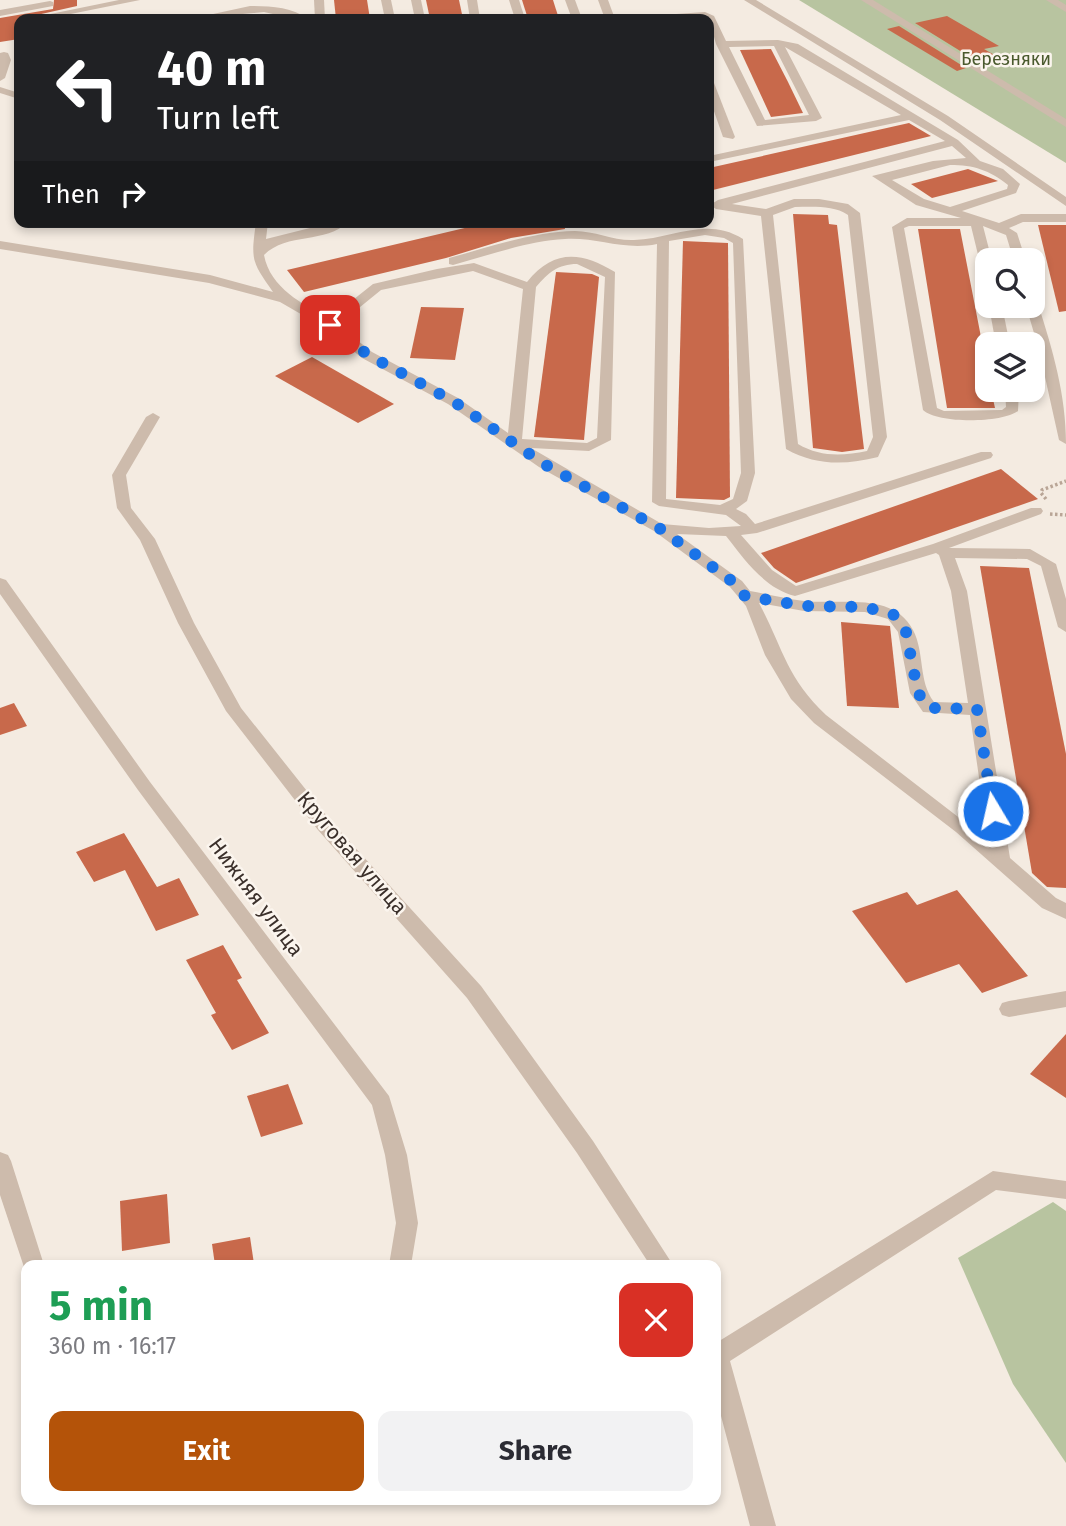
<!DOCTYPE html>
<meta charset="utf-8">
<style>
:root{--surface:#fff;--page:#f2f2f3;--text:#2b2b33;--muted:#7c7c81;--accent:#b45309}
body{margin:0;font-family:"Fira Sans",sans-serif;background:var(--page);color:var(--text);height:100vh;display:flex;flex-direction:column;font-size:26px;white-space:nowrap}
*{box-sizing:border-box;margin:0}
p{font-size:23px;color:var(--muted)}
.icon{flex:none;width:38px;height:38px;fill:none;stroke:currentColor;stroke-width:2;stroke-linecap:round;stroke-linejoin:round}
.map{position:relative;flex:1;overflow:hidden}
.side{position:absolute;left:21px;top:1260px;width:700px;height:245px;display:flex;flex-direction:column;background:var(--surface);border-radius:14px;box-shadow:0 4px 10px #0003}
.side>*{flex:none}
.banner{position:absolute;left:14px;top:14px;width:700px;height:214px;border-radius:14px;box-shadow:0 4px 10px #0003;background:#202124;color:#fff;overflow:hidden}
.tools{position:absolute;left:975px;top:248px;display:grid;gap:14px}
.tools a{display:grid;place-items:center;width:70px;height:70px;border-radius:14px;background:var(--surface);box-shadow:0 4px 10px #0003;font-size:35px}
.pin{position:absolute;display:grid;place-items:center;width:60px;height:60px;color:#fff;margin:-30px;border-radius:14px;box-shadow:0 4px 10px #0006}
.me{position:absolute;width:77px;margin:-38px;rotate:351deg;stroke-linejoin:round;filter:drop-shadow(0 0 5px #0008)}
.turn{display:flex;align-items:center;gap:24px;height:147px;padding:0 28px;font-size:32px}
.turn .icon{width:91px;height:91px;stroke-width:2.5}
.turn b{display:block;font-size:49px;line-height:60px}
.then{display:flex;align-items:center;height:66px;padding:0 28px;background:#0003;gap:14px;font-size:26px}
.round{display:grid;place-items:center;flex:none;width:74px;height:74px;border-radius:14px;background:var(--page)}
.summary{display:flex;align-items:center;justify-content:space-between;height:119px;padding:0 28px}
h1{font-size:42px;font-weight:700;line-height:52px;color:#1e9e55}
.action{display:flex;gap:14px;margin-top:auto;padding:14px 28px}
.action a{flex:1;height:80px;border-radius:14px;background:var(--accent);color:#fff;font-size:28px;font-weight:700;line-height:80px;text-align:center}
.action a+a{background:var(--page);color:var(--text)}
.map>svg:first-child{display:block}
</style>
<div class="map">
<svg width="1066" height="1526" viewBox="0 0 1066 1526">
<rect width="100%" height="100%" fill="#f4ebe1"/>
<!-- green -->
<g fill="#b8c4a0">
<path d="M799,0h267v163z"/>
<path d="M1053,1202l13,9v252l-53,-79 -55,-126z"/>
</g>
<!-- building -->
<g fill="#c8694b">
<path d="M54,0h23v6l-58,13v20l-19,3v-24l53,-9z"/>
<path d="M334,0h33l3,19h-34z"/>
<path d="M426,0h33l4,19h-33z"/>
<path d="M522,0h31l6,19h-31z"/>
<path d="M947,16l52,30 -15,3 19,11 -20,5 -68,-42z"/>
<path d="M899,26l67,42 -9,3 -70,-42z"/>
<path d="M771,49l17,33 15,31 -32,4 -31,-67z"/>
<path d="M909,123l22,13 -222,55v-23z"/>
<path d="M968,169l30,12 -66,17 -21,-14z"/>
<path d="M793,214l35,1 1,9 8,1 27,224 -22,3 -29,-4z"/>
<path d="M490,222h74l1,7 -54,9 -65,20 -142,34 -17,-22z"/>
<path d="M1038,225h28v86l-7,1z"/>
<path d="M918,229h42l27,139v22h4l4,18h-48z"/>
<path d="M683,241l45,2 2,254 -6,3 -48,-2z"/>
<path d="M556,272l36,2 7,3 -15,163 -50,-3z"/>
<path d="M421,307l43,1 -9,52 -45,-2z"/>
<path d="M312,357l82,47 -36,19 -83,-47z"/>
<path d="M1001,469l37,30 -242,84 -22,-15 -13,-15z"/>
<path d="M980,566l49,2 37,186v134l-19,-1 -15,-14z"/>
<path d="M841,622l49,4 9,82 -52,-2z"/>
<path d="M14,703l13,23 -27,9v-27z"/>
<path d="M124,833l33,54 22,-9 20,37 -43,16 -31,-61 -31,12 -18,-30z"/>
<path d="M957,890l71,86 -46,17 -23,-29 -53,19 -54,-72 55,-19 10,13z"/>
<path d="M223,945l19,33 -5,2 32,53 -37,17 -21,-35 5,-2 -30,-53z"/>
<path d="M1066,1034v64l-36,-24z"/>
<path d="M288,1084l15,40 -42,13 -14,-41z"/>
<path d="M167,1194l3,49 -48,8 -2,-50z"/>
<path d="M250,1237l4,27 -39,1 -3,-21z"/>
</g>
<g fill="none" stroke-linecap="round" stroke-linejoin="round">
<!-- path -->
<g stroke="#b9a596" stroke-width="3.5" stroke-dasharray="2.5 2.5" stroke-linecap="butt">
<path d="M1046,499l-5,-6 1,-3 24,-9"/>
<path d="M1050,514l16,1"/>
</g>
<!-- minor -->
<g fill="#cdbbac" fill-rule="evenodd">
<path d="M119,0h21l-94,19h-20z"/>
<path d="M314,0h10l1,19h-10z"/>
<path d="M381,0h10l4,19h-10z"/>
<path d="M411,0h10l4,19h-10z"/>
<path d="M467,0h10l3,19h-10z"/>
<path d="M509,0h10l6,19h-10z"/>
<path d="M565,0h10l7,19h-10z"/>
<path d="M598,0h10l7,19h-10z"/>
<path d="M744,0h12l192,116 118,81v9l-126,-86z"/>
<path d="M861,0h12l193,119v8z"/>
<path d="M1046,0h12l8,5v7z"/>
<path d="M50,1l3,1v4l-53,10v-6z"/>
<path d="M250,6c20,0 42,1 58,13h-13l-31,-7 -74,7z"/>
<path d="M705,12l9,4 12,25 52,-1 20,4 160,96 22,21 23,8 17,15 -4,9 -54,18 37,12 22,-9h45v8h-43l-14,6 8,5 9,28h-12l-8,-26 -23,-9 9,35h-5v10l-6,-4 -10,-41h-62l-5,2 33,180 7,3 58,-1 4,-3 -1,-17h14l-1,21c-16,12 -80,13 -95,-1l-31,-183 15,-9h54l-45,-13 -44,-29 61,-15 33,-3 -14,-12 -220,58 34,5 28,-10h25l29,5 12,9 27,224 -9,20c-32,8 -62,9 -92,-8l-25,-233 -45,-7 -6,-4 8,-5 227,-59 -36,-21 -200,42v-6l192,-41 -116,-68 37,71 -6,3 -59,5 -41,-82 -7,-25h-67l5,-3zM774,46l35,69 -44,5 -36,-73zM950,165c24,0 39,5 58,20l-1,4 -57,18 -26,-8 -32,-19zM795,207c18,0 38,-2 53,8l25,222 -6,14c-25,5 -47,6 -69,-7l-25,-229z"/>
<path d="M4,52l4,1 3,7 -6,18 -5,3v-28z"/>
<path d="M709,80l5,3 21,54 -2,2 -10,-2 -14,-40z"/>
<path d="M0,87l19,6v6l-19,-6z"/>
<path d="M256,222h12l-2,17 68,-17h14c-22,22 -61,10 -84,33 6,33 39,49 65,64l44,-35 64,-15 37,-6 53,19c27,-34 55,-30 88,-10l-4,168 -22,11 -58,-3 131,76 47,4 32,-2 -15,-11 -67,-9 -7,-4 5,-258c-33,7 -60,-7 -92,-5 -38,2 -75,16 -112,26l-4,-1v-6c41,-11 83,-26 126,-27 20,0 39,10 59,9 39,-1 72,-24 109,-1l12,234 -8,28 -11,8 10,5 9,10 226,-72h10l2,3 -2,3 -234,75 -16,2 31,35 24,16 137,-42 98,-36h10l2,3 -2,3 -92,34 81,1 26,15 10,35v33l-8,-5 -17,-61 -14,-7 -72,-1 12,33 43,267 46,40 10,5v16l-24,-11 -86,-76 -142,-109 -23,-24 -26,-44 -19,-49 -16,-19 -76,-56 -115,-64 -91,-63 -86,-46 -37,-30 -45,-26 -71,-19 -209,-34v-8l210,34 63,17c-22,-31 -22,-32 -17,-70zM705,235l19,3 9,5 8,230 -8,26 -13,6 -54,-6 3,-258zM577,264l28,13 -8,161 -10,5 -65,-4 14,-152c12,-14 22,-23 41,-23zM473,271l50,18 -15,144 -50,-35 -86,-46 -34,-27 43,-35zM677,534l49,2c19,24 38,52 69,60l141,-43 3,2 12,36 17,112 -34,-1c-16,-21 -9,-49 -21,-72 -20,-39 -73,-25 -109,-29 -18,-2 -36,-7 -54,-10l-8,-10zM759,603l45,8 61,1 23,7 10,13 12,61 13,19 47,3 18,125 -162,-125c-40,-38 -43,-67 -67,-112z"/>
<path d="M1032,300l6,4c15,47 28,91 28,140l-7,-4 -20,-90 -13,-44h6z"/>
<path d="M989,306h13l8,39h-14z"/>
<path d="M153,413l7,4 -34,58 5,33 24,31 39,84 47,85 89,112 151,166 112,155 80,124h-23l-73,-112 -110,-155 -149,-168 -92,-119 -48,-88 -38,-83 -23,-32 -5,-33 34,-58z"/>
<path d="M0,578l6,2 144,202 239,314 18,59 11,68 -7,42h-22l7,-42 -11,-68 -13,-50 -234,-315 -138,-196z"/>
<path d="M1066,991v16l-57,10 -7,-2 -3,-6 3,-6 7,-2z"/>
<path d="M0,1152l8,3 3,6 33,104h-18v8l-26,-78z"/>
<path d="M993,1171l73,10v18l-70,-9 -266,171 46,165h-26l-34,-129v-54z"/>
</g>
</g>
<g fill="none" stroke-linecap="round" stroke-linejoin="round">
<!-- route -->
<path stroke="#1a73e8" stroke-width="12" stroke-dasharray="0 21.6" d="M330,325l38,30 85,46 91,63 115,64 77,56 9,12 59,10 61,1 29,8 12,17 12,61 11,15 48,1 16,102"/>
</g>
<g text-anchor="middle" stroke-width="5" stroke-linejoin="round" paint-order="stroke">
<!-- far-park labels -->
<g font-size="18" fill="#4a5a2e" stroke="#fbf5ee">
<text x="1006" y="65">Березняки</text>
</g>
<!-- street labels -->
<g font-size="21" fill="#3b302b" stroke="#fbf5ee">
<text transform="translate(352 853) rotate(49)" y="7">Круговая улица</text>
<text transform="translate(256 897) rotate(53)" y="7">Нижняя улица</text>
</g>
</g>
</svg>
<div class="tools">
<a><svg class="icon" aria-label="search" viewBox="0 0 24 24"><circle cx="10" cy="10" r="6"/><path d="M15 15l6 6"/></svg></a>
<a><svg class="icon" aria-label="layers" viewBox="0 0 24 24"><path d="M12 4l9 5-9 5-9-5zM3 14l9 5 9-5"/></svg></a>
</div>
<div class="pin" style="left:330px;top:325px;background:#d93025"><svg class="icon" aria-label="arrive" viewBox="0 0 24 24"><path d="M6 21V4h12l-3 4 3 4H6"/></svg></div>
<svg class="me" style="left:993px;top:811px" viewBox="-20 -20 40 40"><circle r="17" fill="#1a73e8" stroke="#fff" stroke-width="3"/><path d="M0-11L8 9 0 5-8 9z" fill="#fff"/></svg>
<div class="banner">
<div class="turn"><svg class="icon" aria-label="left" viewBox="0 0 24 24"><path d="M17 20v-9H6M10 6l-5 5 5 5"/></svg><div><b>40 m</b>Turn left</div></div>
<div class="then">Then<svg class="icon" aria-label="right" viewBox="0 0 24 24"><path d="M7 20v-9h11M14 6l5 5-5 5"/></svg></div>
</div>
<section class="side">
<div class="summary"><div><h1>5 min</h1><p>360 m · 16:17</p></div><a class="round" style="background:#d93025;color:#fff"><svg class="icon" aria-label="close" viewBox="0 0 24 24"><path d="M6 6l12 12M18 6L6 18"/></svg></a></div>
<div class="action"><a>Exit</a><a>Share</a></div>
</section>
</div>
